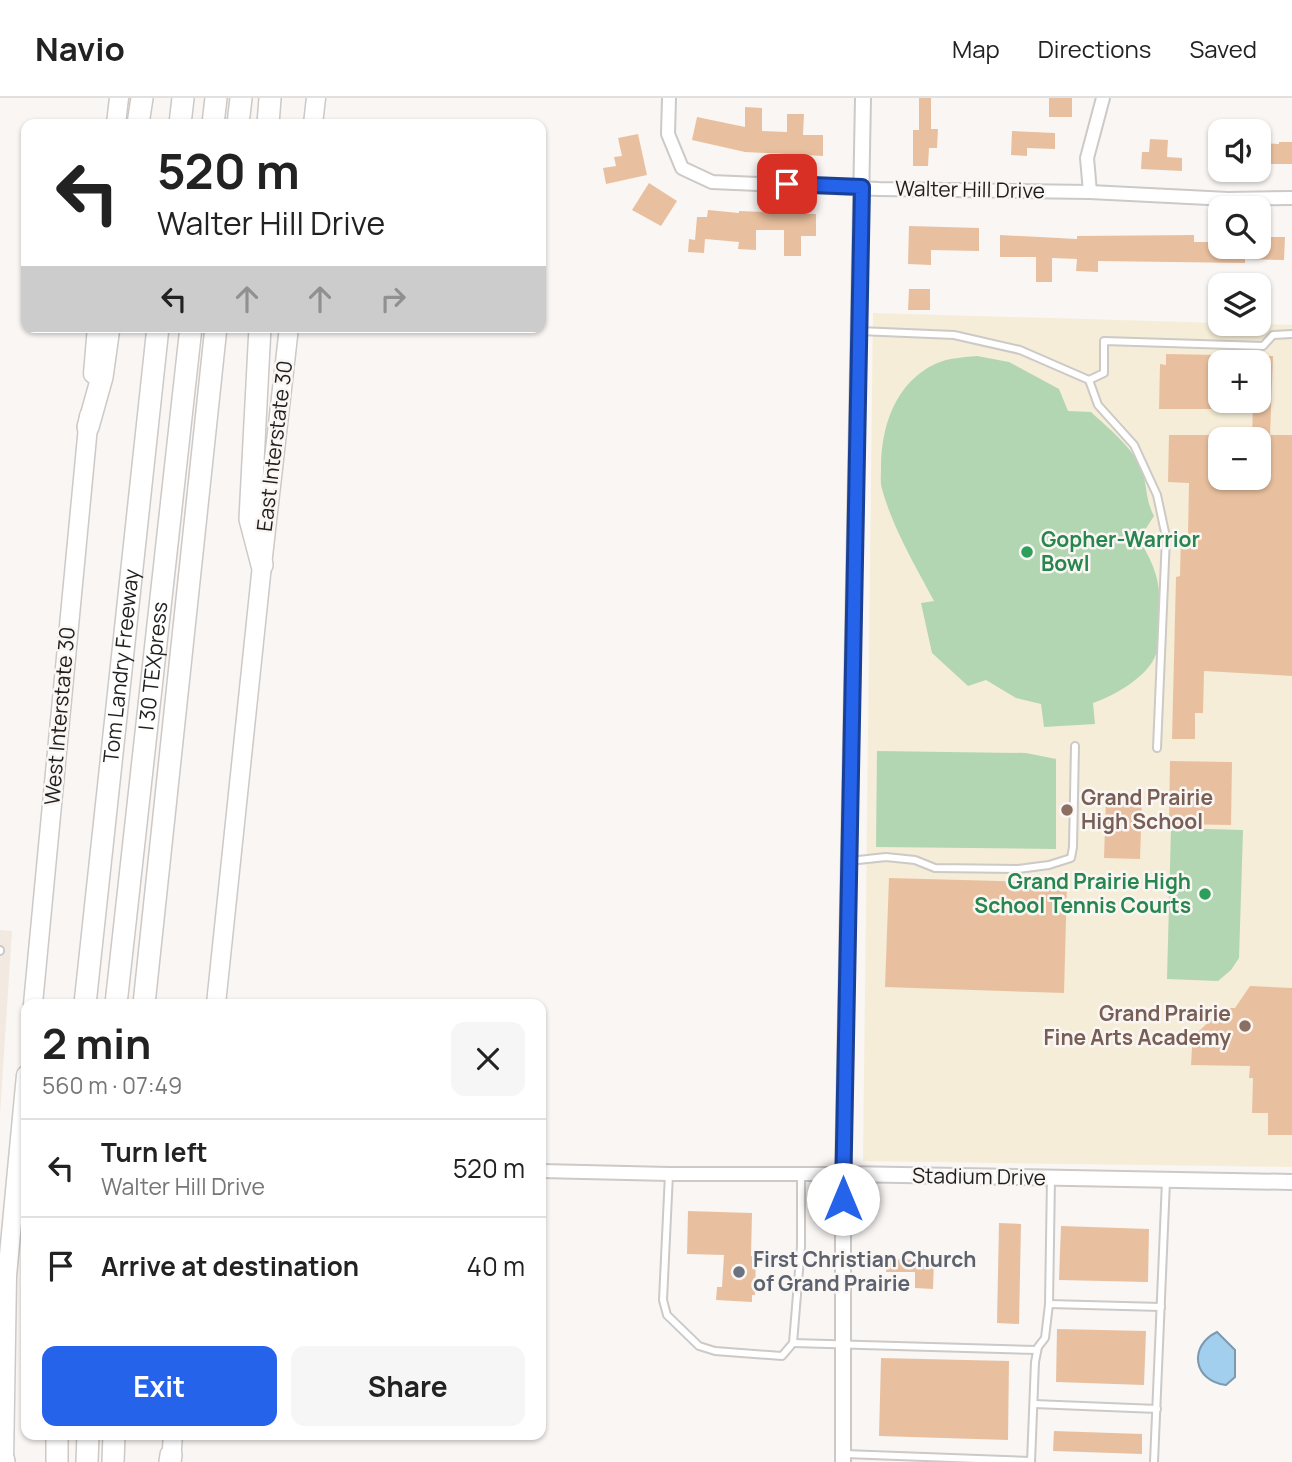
<!DOCTYPE html>
<meta charset="utf-8">
<style>
:root{--surface:#fff;--page:#f6f6f6;--text:#222;--muted:#767676;--line:#e0e0e0;--accent:#2563eb}
body{margin:0;font-family:Manrope,sans-serif;background:var(--page);color:var(--text);height:100vh;display:flex;flex-direction:column;font-size:26px;white-space:nowrap}
*{box-sizing:border-box;margin:0}
p{font-size:23px;color:var(--muted)}
.icon{flex:none;width:38px;height:38px;fill:none;stroke:currentColor;stroke-width:2;stroke-linecap:round;stroke-linejoin:round}
.map{position:relative;flex:1;overflow:hidden}
.sheet{position:absolute;left:21px;top:901px;width:525px;height:441px;display:flex;flex-direction:column;background:var(--surface);border-radius:14px;box-shadow:0 2px 5px #0004}
.sheet>*{flex:none}
.guide{position:absolute;left:21px;top:21px;width:525px;height:214px;border-radius:14px;box-shadow:0 2px 5px #0004;background:#fff;color:var(--text);overflow:hidden}
.tools{position:absolute;left:1208px;top:21px;display:grid;gap:14px}
.tools a{display:grid;place-items:center;width:63px;height:63px;border-radius:14px;background:var(--surface);box-shadow:0 2px 5px #0004;font-size:35px}
.pin{position:absolute;display:grid;place-items:center;width:60px;height:60px;color:#fff;margin:-30px;border-radius:14px;box-shadow:0 4px 10px #0006}
.me{position:absolute;width:77px;margin:-38px;rotate:0deg;stroke-linejoin:round;filter:drop-shadow(0 0 5px #0008)}
.turn{display:flex;align-items:center;gap:24px;height:147px;padding:0 21px;font-size:32px}
.turn .icon{width:91px;height:91px;stroke-width:2.5}
.turn b{display:block;font-size:49px;line-height:60px}
.lanes{display:flex;align-items:center;height:66px;padding:0 21px;background:#0003;justify-content:center;gap:35px;direction:ltr}
.lanes .off{opacity:.35}
.round{display:grid;place-items:center;flex:none;width:74px;height:74px;border-radius:14px;background:var(--page)}
.head{display:flex;align-items:center;justify-content:space-between;height:119px;padding:0 21px}
h1{font-size:42px;font-weight:700;line-height:52px}
.cta{display:flex;gap:14px;margin-top:auto;padding:14px 21px}
.cta a{flex:1;height:80px;border-radius:14px;background:var(--accent);color:#fff;font-size:28px;font-weight:700;line-height:80px;text-align:center}
.cta a+a{background:var(--page);color:var(--text)}
ul{padding:0;list-style:none}
li{display:flex;align-items:center;gap:21px;height:98px;padding:0 21px;border-top:2px solid var(--line)}
li div{flex:1}
li b{display:block;font-size:26px}
li em{font-style:normal}
header{display:flex;align-items:center;gap:42px;box-sizing:border-box;height:98px;padding:0 35px;background:var(--surface);border-bottom:2px solid var(--line)}
header strong{font-size:33px}
nav{display:flex;gap:38px;margin-inline-start:auto;font-size:24px}
.map>svg:first-child{display:block}
</style>
<header>
<strong>Navio</strong>
<nav><a>Map</a><a>Directions</a><a>Saved</a></nav>
</header>
<div class="map">
<svg width="1292" height="1364" viewBox="0 0 1292 1364">
<rect width="100%" height="100%" fill="#f9f6f4"/>
<!-- built -->
<path fill="#f2e9e1" d="M0,832l12,1 -12,184z"/>
<!-- education -->
<path fill="#f5edd7" fill-rule="evenodd" d="M873,215l419,12v842l-429,-6zM1220,264h38v39h-38zM1220,341h38v39h-38z"/>
<!-- green -->
<g fill="#b3d6b2">
<path d="M977,258l32,6 50,27 9,22 23,1c19,18 46,38 53,65 3,14 3,26 10,39l-15,23c20,34 23,49 19,88 0,8 0,19 -2,27 -7,22 -42,42 -63,49l2,21 -51,3 -3,-23 -25,-6 -30,-18 -18,6 -36,-33 -11,-50 13,-2c-19,-36 -41,-72 -52,-112 -2,-7 -1,-14 -1,-21 0,-41 14,-85 54,-104 13,-6 29,-7 42,-8z"/>
<path d="M877,653l149,2 30,6v90l-180,-2z"/>
<path d="M1171,730l72,2 -4,128 -8,12 -13,11 -51,-2z"/>
</g>
<!-- water -->
<path fill="#a2cfee" stroke="#7b9ab0" stroke-width="2" d="M1217,1234l18,18v27l-9,8c-33,-4 -38,-39 -9,-53z"/>
<!-- building -->
<g fill="#e9c09f">
<path d="M919,0h12v31h7l-1,19h-8l-1,18h-15v-36h6z"/>
<rect x="1049" y="0" width="23" height="19"/>
<path d="M745,9l17,1v23l25,1v-18h17l-1,21h20v21l-78,-4 -53,-12 5,-23 48,10z"/>
<path d="M1012,33l43,2v16l-28,-1v8l-16,-1z"/>
<path d="M638,36l9,41 -41,9 -3,-16 13,-2 -2,-9 8,-1 -4,-18z"/>
<path d="M1150,41l18,1 -1,17 15,1v13l-41,-2 1,-17h7z"/>
<path d="M1279,44h13v22h-34v-21l21,1z"/>
<path d="M649,85l28,18 -16,25 -29,-16z"/>
<path d="M708,112l31,3v-2l77,3v22h-15v20h-17v-26h-28v20l-18,-1 1,-7 -34,-3 -1,14 -16,-1 1,-13 6,1 2,-23h10z"/>
<path d="M909,128l70,2v23l-48,-1v15l-23,-1z"/>
<path d="M1000,137l77,4v-3l117,-1v7h26v5h38v-10h27l-1,23 -39,-1v4l-147,-2v11l-22,-1 1,-12 -25,-1v24h-16v-25h-36z"/>
<path d="M909,191h21v21h-22z"/>
<path d="M1166,256l54,1v54h-61l1,-45 6,1z"/>
<path d="M1258,258h15l-3,79h22v241l-88,-5 -1,42h-8v26h-23l4,-162 4,-1 1,-41h7l1,-52 -21,-1 1,-47h51v43h38v-39h-6l1,-38h5z"/>
<path d="M1170,663l62,1 -1,63 -62,-1z"/>
<path d="M1106,700l36,1 -2,60 -36,-1z"/>
<path d="M889,780l178,5 -3,110 -179,-6z"/>
<path d="M1250,888l42,2v147h-24v-22h-16l1,-35h-4l1,-12 -59,-1 1,-18 7,-7v-9l25,-23h11z"/>
<path d="M688,1113l64,2 -1,43h5l-1,39h-3v7l-36,-2 1,-13h5l2,-32 -37,-1z"/>
<path d="M999,1125l22,1 -2,100 -22,-1z"/>
<path d="M1061,1128l88,3 -1,53 -89,-2z"/>
<path d="M887,1161l47,1 -1,29 -18,-1v-16h-29z"/>
<path d="M1057,1231l89,2 -2,54 -88,-3z"/>
<path d="M881,1260l128,3 -1,79 -129,-4z"/>
<path d="M1054,1333l88,3v20l-89,-3z"/>
</g>
<g fill="none" stroke-linecap="round" stroke-linejoin="round">
<!-- service casing -->
<g stroke="#ccc9c7" stroke-width="10">
<g id="service">
<path d="M859,233l95,4 66,15 69,30 9,25 36,40 23,50 9,42 -9,211"/>
<path d="M1089,282l15,-7v-32l159,5 10,-11 19,-1"/>
<path d="M849,763l37,-4 29,3 20,8 83,1 31,-4 22,-7 2,-11 2,-101"/>
<path d="M0,852v1"/>
<path d="M669,1076l-6,126 4,15 32,31 16,5 67,5 11,-13 8,-97v-72"/>
<path d="M1049,1206l112,3"/>
<path d="M793,1245l244,7"/>
<path d="M1034,1306l123,5"/>
<path d="M845,1356l186,7"/>
<path d="M1031,1364l4,-100 3,-15 7,-9 4,-34 2,-126"/>
<path d="M1154,1364l12,-281"/>
</g>
</g>
<!-- minor casing -->
<g stroke="#ccc9c7" stroke-width="16">
<g id="minor">
<path d="M669,0l-1,36 14,34 30,14 167,7 211,3 138,7 64,-1"/>
<path d="M1090,94l-3,-34 16,-60"/>
<path d="M541,1073l128,3h174"/>
</g>
</g>
<!-- tertiary casing -->
<g stroke="#ccc9c7" stroke-width="18">
<g id="tertiary">
<path d="M843,1076l449,8"/>
<path d="M843,1364v-288l20,-1076"/>
</g>
</g>
<!-- secondary casing -->
<g stroke="#ccc9c7" stroke-width="21">
<g id="secondary">
<path d="M116,26l3,-26"/>
<path d="M313,26l3,-26"/>
<path d="M93,276l4,-47"/>
<path d="M33,906l56,-588"/>
<path d="M216,906l46,-439 27,-238"/>
<path d="M4,1364l3,-186 19,-201"/>
<path d="M171,1364l2,-27"/>
</g>
</g>
<!-- motorway casing -->
<g stroke="#ccc9c7" stroke-width="24">
<g id="motorway">
<path d="M138,26l4,-26"/>
<path d="M180,26l3,-26"/>
<path d="M213,26l3,-26"/>
<path d="M238,26l3,-26"/>
<path d="M268,26l2,-26"/>
<path d="M260,229l-10,192 12,46"/>
<path d="M88,329l14,-50 7,-50"/>
<path id="s1" d="M85,906l73,-677"/>
<path id="s2" d="M116,906l75,-677"/>
<path d="M144,906l72,-677"/>
<path d="M4,1363v1"/>
<path d="M57,1364v-27"/>
<path d="M87,1364l1,-27"/>
<path d="M113,1364l1,-27"/>
<path d="M170,1364l1,-7"/>
</g>
</g>
<!-- service -->
<use href="#service" stroke="#fff" stroke-width="6"/>
<!-- minor -->
<use href="#minor" stroke="#fff" stroke-width="12"/>
<!-- tertiary -->
<use href="#tertiary" stroke="#fff" stroke-width="14"/>
<!-- secondary -->
<use href="#secondary" stroke="#fff" stroke-width="18"/>
<!-- motorway -->
<use href="#motorway" stroke="#fff" stroke-width="21"/>
</g>
<g fill="none" stroke-linecap="round" stroke-linejoin="round">
<!-- route casing -->
<g stroke="#184099" stroke-width="18">
<path id="route" d="M787,86l75,3 -19,1012"/>
</g>
<!-- route -->
<use href="#route" stroke="#2563eb" stroke-width="12"/>
</g>
<!-- markers -->
<g fill="#2e9e5b" stroke="#f9f6f4" stroke-width="2.5">
<circle cx="1027" cy="454" r="7"/>
<circle cx="1205" cy="796" r="7"/>
</g>
<g fill="#8d6e63" stroke="#f9f6f4" stroke-width="2.5">
<circle cx="1067" cy="712" r="7"/>
<circle cx="1245" cy="928" r="7"/>
</g>
<circle fill="#6b7280" stroke="#f9f6f4" stroke-width="2.5" cx="739" cy="1174" r="7"/>
<g text-anchor="middle" stroke-width="5" stroke-linejoin="round" paint-order="stroke">
<!-- street labels -->
<g font-size="21" fill="#201f1e" stroke="#f9f6f4">
<text transform="translate(970 92) rotate(1)" y="7">Walter Hill Drive</text>
<text transform="translate(275 348) rotate(-83)" y="7">East Interstate 30</text>
<text dy="7" stroke="none"><textPath href="#s1" startOffset="340">Tom Landry Freeway</textPath></text>
<text dy="7" stroke="none"><textPath href="#s2" startOffset="340">I 30 TEXpress</textPath></text>
<text transform="translate(60 618) rotate(-85)" y="7">West Interstate 30</text>
<text transform="translate(979 1079) rotate(1)" y="7">Stadium Drive</text>
</g>
<!-- leisure labels -->
<g font-size="21" font-weight="bold" fill="#27864d" stroke="#f9f6f4" text-anchor="start">
<text x="1041" y="449">Gopher-Warrior<tspan x="1041" dy="24">Bowl</tspan></text>
<text x="1191" y="791" text-anchor="end">Grand Prairie High<tspan x="1191" dy="24">School Tennis Courts</tspan></text>
</g>
<!-- education labels -->
<g font-size="21" font-weight="bold" fill="#785e54" stroke="#f9f6f4" text-anchor="start">
<text x="1081" y="707">Grand Prairie<tspan x="1081" dy="24">High School</tspan></text>
<text x="1231" y="923" text-anchor="end">Grand Prairie<tspan x="1231" dy="24">Fine Arts Academy</tspan></text>
</g>
<!-- worship labels -->
<g font-size="21" font-weight="bold" fill="#5b616d" stroke="#f9f6f4" text-anchor="start">
<text x="753" y="1169">First Christian Church<tspan x="753" dy="24">of Grand Prairie</tspan></text>
</g>
</g>
</svg>
<div class="tools">
<a><svg class="icon" aria-label="sound" viewBox="0 0 24 24"><path d="M4 9h4l5-4v14l-5-4H4zM17 9q2 3 0 6"/></svg></a>
<a><svg class="icon" aria-label="search" viewBox="0 0 24 24"><circle cx="10" cy="10" r="6"/><path d="M15 15l6 6"/></svg></a>
<a><svg class="icon" aria-label="layers" viewBox="0 0 24 24"><path d="M12 4l9 5-9 5-9-5zM3 14l9 5 9-5"/></svg></a>
<a>+</a>
<a>−</a>
</div>
<div class="pin" style="left:787px;top:86px;background:#d93025"><svg class="icon" aria-label="arrive" viewBox="0 0 24 24"><path d="M6 21V4h12l-3 4 3 4H6"/></svg></div>
<svg class="me" style="left:843px;top:1101px" viewBox="-20 -20 40 40"><circle r="19" fill="#fff"/><path d="M0-13L10 11 0 6-10 11z" fill="#2563eb"/></svg>
<div class="guide">
<div class="turn"><svg class="icon" aria-label="left" viewBox="0 0 24 24"><path d="M17 20v-9H6M10 6l-5 5 5 5"/></svg><div><b>520 m</b>Walter Hill Drive</div></div>
<div class="lanes"><svg class="icon" aria-label="left" viewBox="0 0 24 24"><path d="M17 20v-9H6M10 6l-5 5 5 5"/></svg><svg class="icon off" aria-label="ahead" viewBox="0 0 24 24"><path d="M12 20V5M6 11l6-6 6 6"/></svg><svg class="icon off" aria-label="ahead" viewBox="0 0 24 24"><path d="M12 20V5M6 11l6-6 6 6"/></svg><svg class="icon off" aria-label="right" viewBox="0 0 24 24"><path d="M7 20v-9h11M14 6l5 5-5 5"/></svg></div>
</div>
<section class="sheet">
<div class="head"><div><h1>2 min</h1><p>560 m · 07:49</p></div><a class="round"><svg class="icon" aria-label="close" viewBox="0 0 24 24"><path d="M6 6l12 12M18 6L6 18"/></svg></a></div>
<ul>
<li><svg class="icon" aria-label="left" viewBox="0 0 24 24"><path d="M17 20v-9H6M10 6l-5 5 5 5"/></svg><div><b>Turn left</b><p>Walter Hill Drive</p></div><em>520 m</em></li>
<li><svg class="icon" aria-label="arrive" viewBox="0 0 24 24"><path d="M6 21V4h12l-3 4 3 4H6"/></svg><div><b>Arrive at destination</b></div><em>40 m</em></li>
</ul>
<div class="cta"><a>Exit</a><a>Share</a></div>
</section>
</div>
